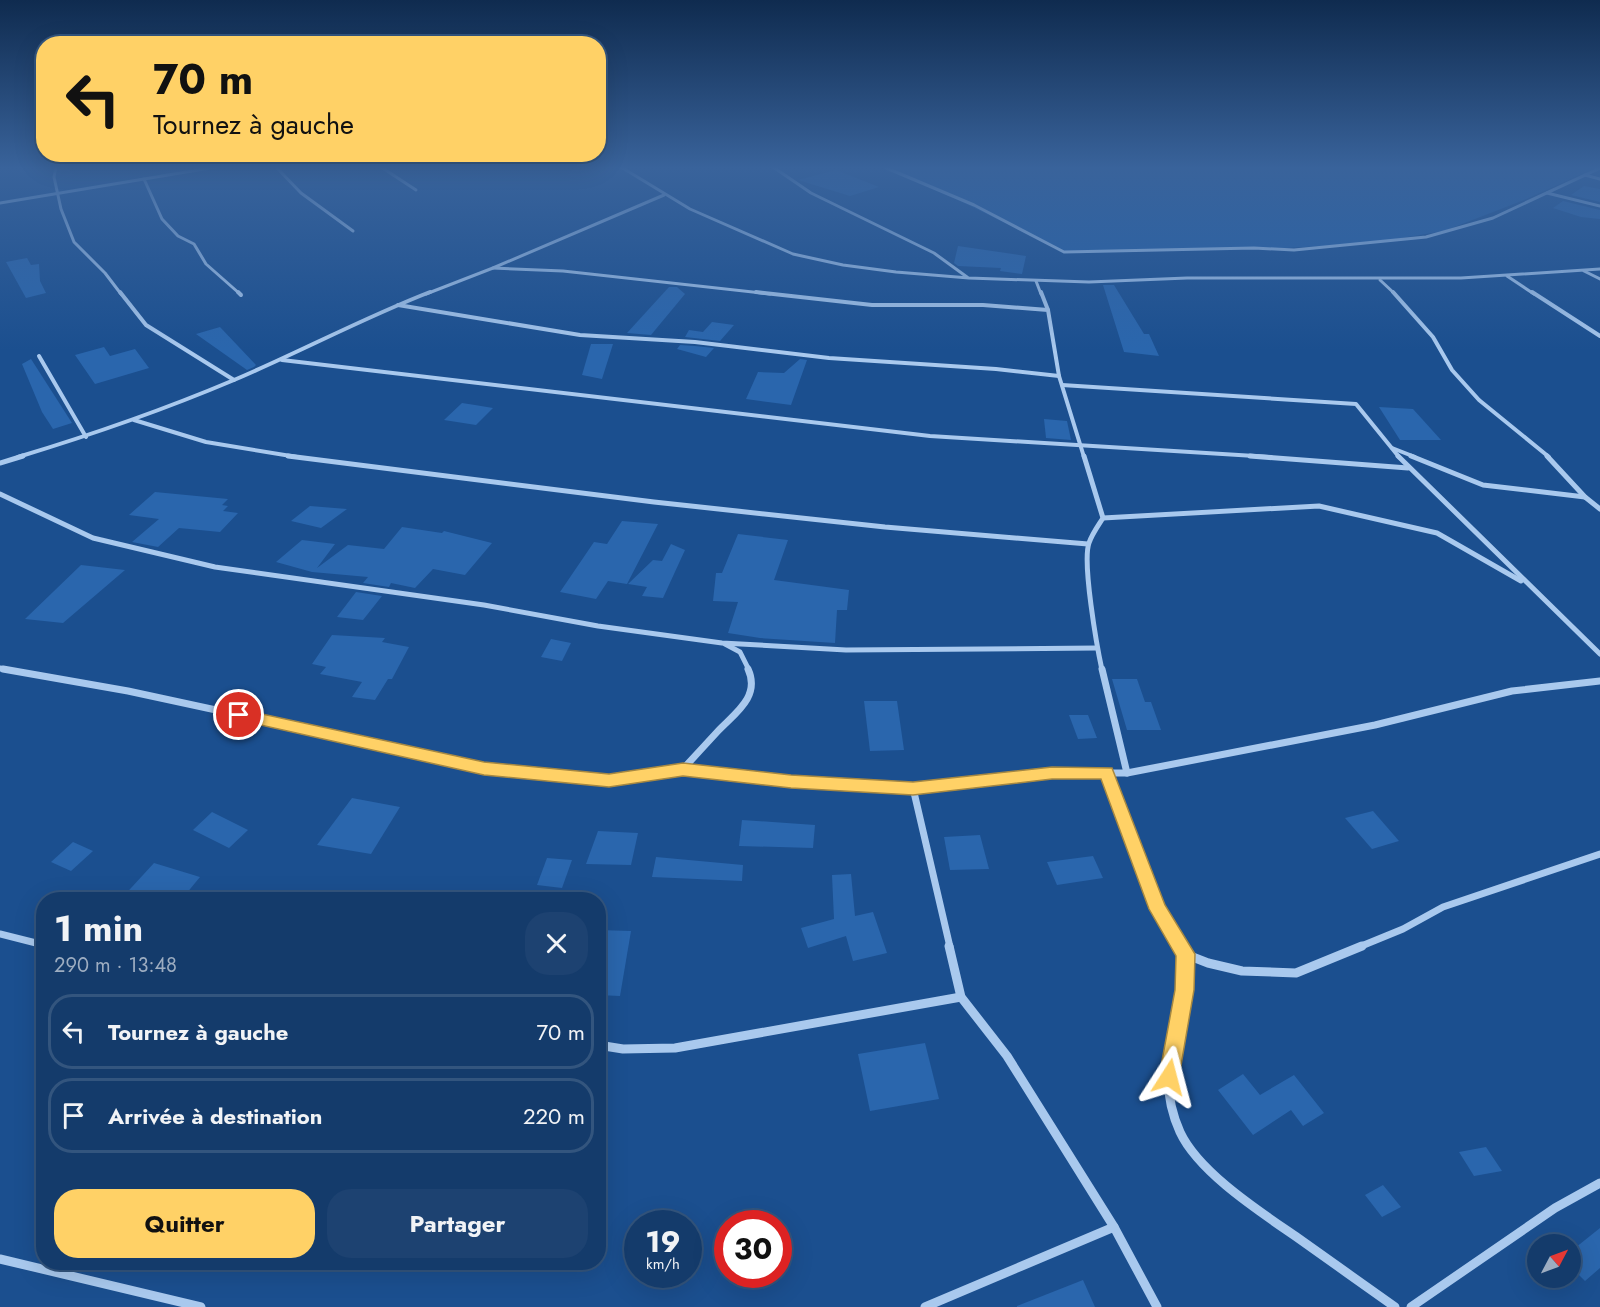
<!DOCTYPE html>
<html lang="fr">
<meta charset="utf-8">
<style>
:root{--surface:#143b6b;--page:#1d4271;--text:#f1f3f6;--muted:#9dadc1;--line:#33557e;--accent:#ffd166}
body{margin:0;font-family:Jost,sans-serif;background:var(--page);color:var(--text);height:100vh;display:flex;flex-direction:column;font-size:22px;white-space:nowrap}
*{box-sizing:border-box;margin:0}
p{font-size:20px;color:var(--muted)}
.icon{flex:none;width:33px;height:33px;fill:none;stroke:currentColor;stroke-width:2;stroke-linecap:round;stroke-linejoin:round}
.map{position:relative;flex:1;overflow:hidden}
.sheet{position:absolute;left:36px;top:892px;width:570px;height:378px;display:flex;flex-direction:column;background:var(--surface);border-radius:24px;box-shadow:0 6px 24px #0002,0 0 0 2px var(--line)}
.sheet>*{flex:none}
.top-card{position:absolute;left:36px;top:36px;width:570px;height:126px;border-radius:24px;box-shadow:0 6px 24px #0002,0 0 0 2px var(--line);background:#ffd166;color:#111;overflow:hidden}
.needle{width:39px;rotate:49deg}
.tools{position:absolute;left:1527px;top:1234px;display:grid;gap:12px}
.tools a{display:grid;place-items:center;width:54px;height:54px;border-radius:50%;background:var(--surface);box-shadow:0 6px 24px #0002,0 0 0 2px var(--line);font-size:30px}
.speed{position:absolute;left:624px;top:1210px;display:flex;gap:12px;font-size:30px;font-weight:700;text-align:center}
.speed>*{display:grid;place-content:center;width:78px;height:78px;border-radius:50%;background:var(--surface);box-shadow:0 6px 24px #0002,0 0 0 2px var(--line);line-height:1}
.speed small{font-size:15px;font-weight:400}
.speed .limit{border:9px solid #d22;background:#fff;color:#111}
.pin{position:absolute;display:grid;place-items:center;width:51px;height:51px;color:#fff;margin:-26px;border:3px solid #fff;border-radius:50%;box-shadow:0 2px 6px #0007}
.me{position:absolute;width:66px;margin:-33px;rotate:9deg;stroke-linejoin:round;filter:drop-shadow(0 0 4px #0008)}
.turn{display:flex;align-items:center;gap:21px;height:126px;padding:0 18px;font-size:27px}
.turn .icon{width:78px;height:78px;stroke-width:2.5}
.turn b{display:block;font-size:42px;line-height:51px}
.round{display:grid;place-items:center;flex:none;width:63px;height:63px;border-radius:24px;background:var(--page)}
.summary{display:flex;align-items:center;justify-content:space-between;height:102px;padding:0 18px}
h1{font-size:36px;font-weight:700;line-height:45px}
.action{display:flex;gap:12px;margin-top:auto;padding:12px 18px}
.action a{flex:1;height:69px;border-radius:24px;background:var(--accent);color:#111;font-size:24px;font-weight:700;line-height:69px;text-align:center}
.action a+a{background:var(--page);color:var(--text)}
ul{padding:0;list-style:none}
li{display:flex;align-items:center;gap:18px;height:75px;margin:0 12px 9px;padding:0 6px;border:3px solid var(--line);border-radius:24px}
li div{flex:1}
li b{display:block;font-size:22px}
li em{font-style:normal}
.map>svg:first-child{display:block}
</style>
<div class="map">
<svg width="1600" height="1307" viewBox="0 0 1600 1307">
<rect width="100%" height="100%" fill="#1b4f8f"/>
<!-- green -->
<path fill="#2461a8" d="M884,167h713l-73,33 -80,31 -79,13 -102,5 -200,2 -103,-50z"/>
<!-- building -->
<g fill="#2a66ad">
<path d="M836,170l43,17 -29,9 -52,-16z"/>
<path d="M1584,186l16,3v13l-29,-7z"/>
<path d="M1563,201l37,9v9l-19,-2 -28,-9z"/>
<path d="M958,246l68,10 -4,18 -22,-3 1,-3 -43,-2 -4,-3z"/>
<path d="M27,258l4,7 8,-1 1,17 6,12 -20,5 -20,-36z"/>
<path d="M1103,285h11l30,49h5l10,22 -35,-4z"/>
<path d="M669,287h8l8,7 -34,41 -24,-2z"/>
<path d="M712,322l22,3 -14,16 -35,-4 4,-7 14,2z"/>
<path d="M220,327l36,38 -2,2 -7,3 -51,-36z"/>
<path d="M591,344h22l-11,35 -20,-4z"/>
<path d="M680,345l15,1 19,2 -8,9 -29,-8z"/>
<path d="M104,347l6,9 25,-7 14,19 -54,16 -20,-29z"/>
<path d="M31,359l41,64 -19,6 -11,-17 -20,-48z"/>
<path d="M800,359l7,1 -16,45 -45,-6 12,-27 26,1z"/>
<path d="M462,403l13,2 18,3 -17,17 -32,-5z"/>
<path d="M1379,407l34,2 28,31h-41z"/>
<path d="M1044,419l23,2 4,19 -25,-2z"/>
<path d="M155,492l73,7 -6,6 6,1 -5,5 15,2 -18,19 -41,-4 -21,19 -26,-5 27,-23 -30,-4z"/>
<path d="M310,506l37,3 -26,19 -30,-7z"/>
<path d="M622,521l36,3 -31,60 -19,-3 -12,18 -36,-7 34,-50 13,2z"/>
<path d="M402,527l40,6 2,-2 48,12 -27,32 -32,-6 -18,19 -24,-5 -2,4 -26,-4 5,-6 -56,-5 -36,-10 26,-22 33,4 -18,24 31,-23 36,4z"/>
<path d="M738,534l50,6 -14,40 75,10 -2,20h-10l-2,33 -75,-5 -32,-5 10,-31 -25,-1 3,-28h6z"/>
<path d="M671,544l14,6 -22,48 -21,-2 5,-9 -19,-3 25,-24 9,1z"/>
<path d="M81,565l44,5 -62,53 -38,-4z"/>
<path d="M356,592l26,4 -19,24 -26,-3z"/>
<path d="M332,635l53,3 -3,4 27,5 -17,32h-4l-13,21 -23,-3 10,-15 -42,-8 6,-7 -14,-3z"/>
<path d="M551,639l20,4 -9,18 -21,-4z"/>
<path d="M1112,679h25l8,23h6l10,28h-34z"/>
<path d="M864,701h33l7,49 -34,1z"/>
<path d="M1069,715h19l9,23 -19,1z"/>
<path d="M352,798l48,9 -29,47 -54,-9z"/>
<path d="M1373,811l26,30 -27,8 -27,-31z"/>
<path d="M212,812l36,18 -19,18 -36,-18z"/>
<path d="M742,820l73,5 -2,23 -74,-2z"/>
<path d="M598,831l40,2 -7,32 -45,-1z"/>
<path d="M980,835l9,34 -39,1 -6,-33z"/>
<path d="M73,842l20,9 -22,20 -20,-9z"/>
<path d="M1093,856l10,22 -46,7 -10,-23z"/>
<path d="M656,857l87,8 -1,16 -90,-4z"/>
<path d="M547,858l25,2 -10,28 -25,-3z"/>
<path d="M154,863l46,14 -19,23h-61z"/>
<path d="M851,874l4,42 18,-4 14,41 -34,8 -7,-25 -38,12 -7,-20 33,-9 -2,-44z"/>
<path d="M598,930l33,1 -11,65 -22,-1z"/>
<path d="M925,1043l14,56 -69,12 -12,-57z"/>
<path d="M1243,1074l17,21 34,-20 30,38 -21,13 -12,-16 -38,25 -35,-45z"/>
<path d="M1486,1147l16,24 -28,5 -15,-24z"/>
<path d="M1383,1185l18,22 -19,10 -17,-22z"/>
<path d="M1600,1228v40l-15,13 -15,-15v-14z"/>
<path d="M1083,1280l12,27h-78v-1z"/>
</g>
<g fill="none" stroke-linecap="round" stroke-linejoin="round">
<!-- street-far4 -->
<g stroke="#a9c9ee" stroke-width="3">
<path d="M56,167l-2,10 7,32 13,33 31,31 16,21"/>
<path d="M276,167l25,26 52,38"/>
<path d="M381,167l35,23"/>
<path d="M621,167l69,42 103,45 50,11 53,7 73,6 120,4 98,-4h274l139,-9"/>
<path d="M773,167l38,26 123,60 33,24"/>
<path d="M884,167l90,38 90,47 190,-4 40,2 132,-13 67,-19 107,-50"/>
<path d="M1585,175l15,4"/>
<path d="M144,179l18,40 16,17 16,8 12,20 34,30"/>
<path d="M1547,193l53,13"/>
<path d="M0,203l216,-36"/>
<path d="M493,268l70,3 207,23"/>
<path d="M1584,271l16,8"/>
<path d="M1507,276l27,18"/>
<path d="M1380,280l15,14"/>
<path d="M1036,281l5,13"/>
<path d="M426,294l67,-26 171,-73"/>
</g>
<!-- street-far3 -->
<g stroke="#a9c9ee" stroke-width="4">
<path d="M120,292l26,33 88,55"/>
<path d="M238,292l3,3"/>
<path d="M756,292l116,13h111l65,5 11,66 25,81"/>
<path d="M1041,292l7,18"/>
<path d="M1393,292l40,45 19,33 27,30 70,57"/>
<path d="M1532,292l68,44"/>
<path d="M398,305l182,30 115,7 134,16 167,11 63,7"/>
<path d="M39,356l47,81"/>
<path d="M282,360l648,76 341,21"/>
<path d="M1062,385l294,19 43,53"/>
<path d="M134,420l72,22 91,15"/>
<path d="M1392,448l23,9"/>
<path d="M18,457c73,-22 145,-47 216,-77 66,-28 129,-62 196,-88"/>
</g>
<!-- street-far2 -->
<g stroke="#a9c9ee" stroke-width="5">
<path d="M288,456l366,46 231,25 203,17"/>
<path d="M1084,456l19,62c-5,8 -11,16 -14,25 -7,19 8,104 13,127"/>
<path d="M1250,456l158,12"/>
<path d="M1398,456l202,198"/>
<path d="M1411,456l72,29 102,12"/>
<path d="M1547,456l38,41 15,12"/>
<path d="M0,463l23,-7"/>
<path d="M0,494l93,44 122,29 269,38 114,21 124,17 124,7 251,-2"/>
<path d="M1103,518l216,-12 118,27 84,48"/>
<path d="M725,644l15,8 9,18"/>
<path d="M0,668l9,2"/>
</g>
<!-- street-far1 -->
<g stroke="#a9c9ee" stroke-width="7">
<path d="M3,669l125,22 356,77 125,12 74,-11 108,13 122,6 138,-15h76l248,-48 137,-34 88,-10"/>
<path d="M1102,669l25,104"/>
<path d="M683,769c12,-13 23,-25 35,-38 16,-17 43,-34 30,-62"/>
<path d="M1106,773l51,136 24,38"/>
<path d="M913,788l37,159"/>
<path d="M0,934l44,11"/>
<path d="M1359,947l44,-18 40,-22 157,-53"/>
</g>
<!-- street -->
<g stroke="#a9c9ee" stroke-width="9">
<path d="M949,946l12,51 46,59 107,171 43,80"/>
<path d="M1180,946c18,28 -5,85 -10,115 -4,25 0,49 10,71 19,41 82,81 118,106 32,23 65,46 97,69"/>
<path d="M1185,954l23,9 34,8 54,2 66,-27"/>
<path d="M598,1045l25,4 52,-1 286,-51"/>
<path d="M0,1259l201,48"/>
<path d="M925,1307l189,-80"/>
<path d="M1411,1307l144,-99 45,-25"/>
</g>
</g>
<!-- sky -->
<linearGradient id="sky" x2="0" y2="1"><stop stop-color="#0f2b4f"/><stop offset="0.48" stop-color="#39639b"/><stop offset="1" stop-color="#39639b" stop-opacity="0"/></linearGradient>
<rect width="1600" height="350" fill="url(#sky)"/>
<!-- route -->
<path fill="#ffd166" stroke="#a68842" stroke-width="1.5" d="M239,709l245,53 125,12 74,-11 108,12 122,7 139,-15 60,1 53,137 30,49 -1,36 -15,87 -3,8 -7,2 -7,-2 -3,-8 16,-87 1,-34 -27,-47 -48,-130h-49l-139,16 -122,-7 -108,-12 -74,11 -125,-12 -250,-56 -2,-4 2,-4z"/>
</svg>
<div class="tools">
<a><svg class="needle" viewBox="-14 -14 28 28"><path d="M0-13l5 13h-10z" fill="#e53935"/><path d="M0 13l5-13h-10z" fill="#9dadc1"/></svg></a>
</div>
<div class="speed"><div>19<small>km/h</small></div><div class="limit">30</div></div>
<div class="pin" style="left:239px;top:715px;background:#d93025"><svg class="icon" aria-label="arrive" viewBox="0 0 24 24"><path d="M6 21V4h12l-3 4 3 4H6"/></svg></div>
<svg class="me" style="left:1169px;top:1077px" viewBox="-20 -20 40 40"><path d="M0-17L14 15 0 8-14 15z" fill="#ffd166" stroke="#fff" stroke-width="4"/></svg>
<div class="top-card">
<div class="turn"><svg class="icon" aria-label="left" viewBox="0 0 24 24"><path d="M17 20v-9H6M10 6l-5 5 5 5"/></svg><div><b>70 m</b>Tournez à gauche</div></div>
</div>
<section class="sheet">
<div class="summary"><div><h1>1 min</h1><p>290 m · 13:48</p></div><a class="round"><svg class="icon" aria-label="close" viewBox="0 0 24 24"><path d="M6 6l12 12M18 6L6 18"/></svg></a></div>
<ul>
<li><svg class="icon" aria-label="left" viewBox="0 0 24 24"><path d="M17 20v-9H6M10 6l-5 5 5 5"/></svg><div><b>Tournez à gauche</b></div><em>70 m</em></li>
<li><svg class="icon" aria-label="arrive" viewBox="0 0 24 24"><path d="M6 21V4h12l-3 4 3 4H6"/></svg><div><b>Arrivée à destination</b></div><em>220 m</em></li>
</ul>
<div class="action"><a>Quitter</a><a>Partager</a></div>
</section>
</div>
